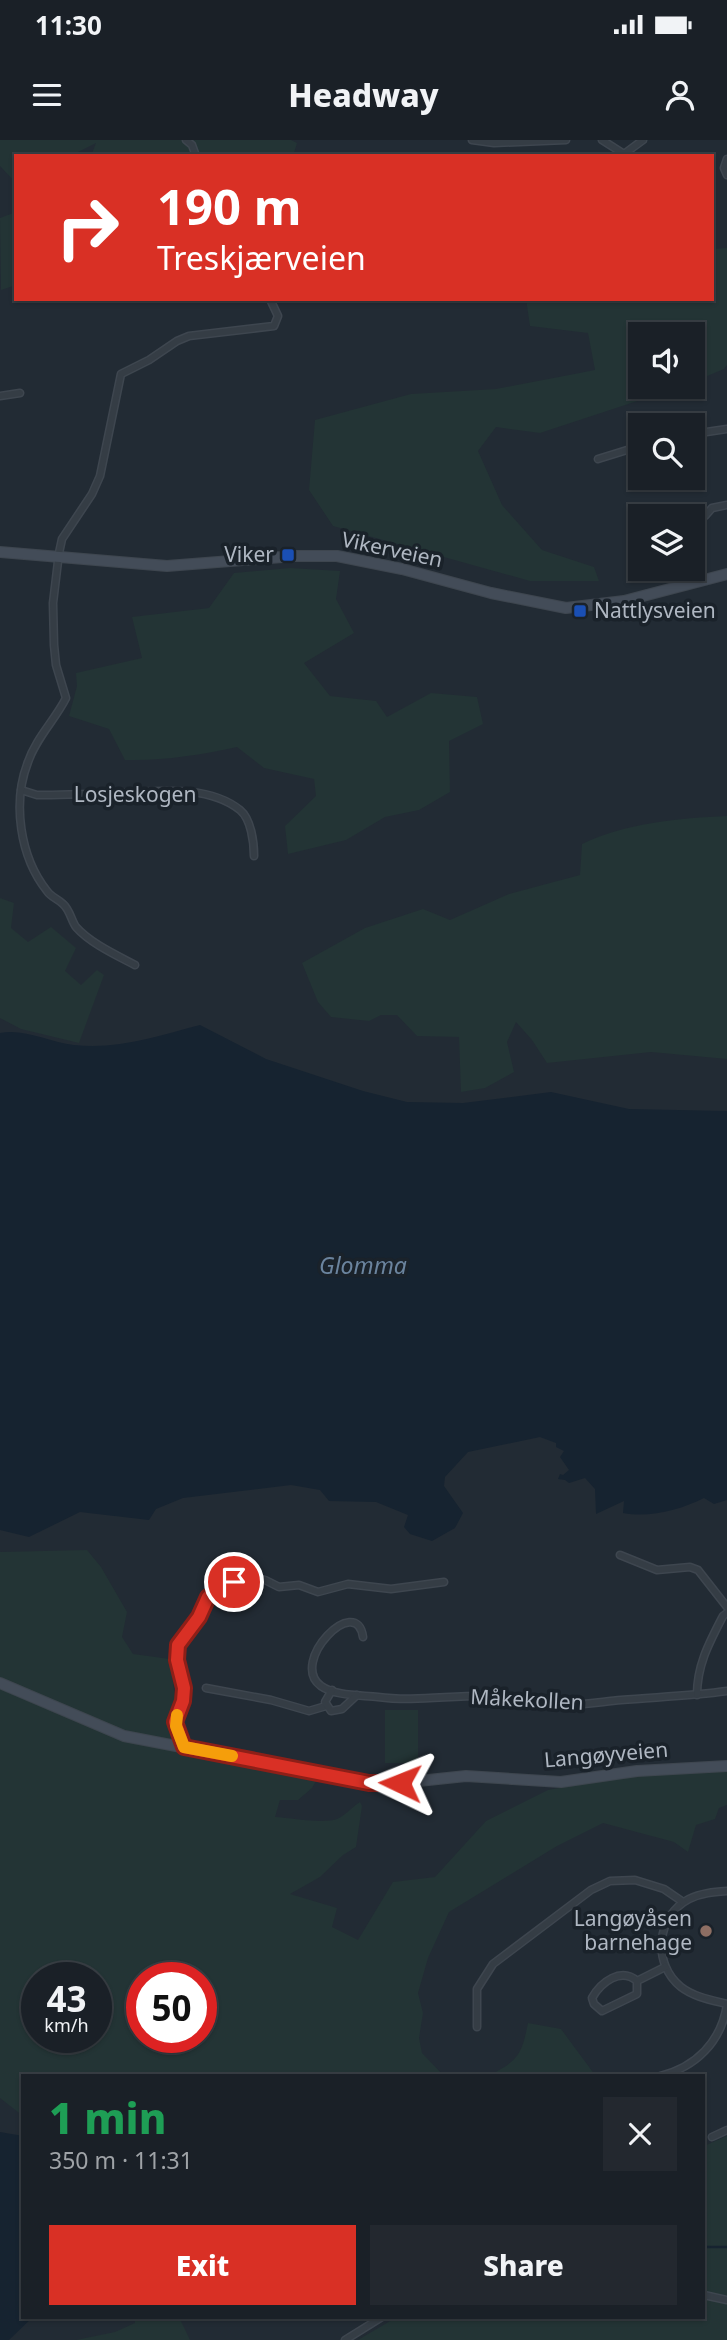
<!DOCTYPE html>
<meta charset="utf-8">
<style>
:root{--surface:#1a2027;--page:#23282f;--text:#f1f3f6;--muted:#9fa3a7;--line:#383e44;--accent:#d93025}
body{margin:0;font-family:"Noto Sans",sans-serif;background:var(--page);color:var(--text);height:100vh;display:flex;flex-direction:column;font-size:26px;white-space:nowrap}
*{box-sizing:border-box;margin:0}
p{font-size:23px;color:var(--muted)}
.icon{flex:none;width:38px;height:38px;fill:none;stroke:currentColor;stroke-width:2;stroke-linecap:round;stroke-linejoin:round}
.map{position:relative;flex:1;overflow:hidden}
.details{position:absolute;left:21px;top:1934px;width:684px;height:245px;display:flex;flex-direction:column;background:var(--surface);border-radius:0px;box-shadow:0 2px 5px #0004,0 0 0 2px var(--line)}
.details>*{flex:none}
.top-card{position:absolute;left:14px;top:14px;width:700px;height:147px;border-radius:0px;box-shadow:0 2px 5px #0004,0 0 0 2px var(--line);background:#d93025;color:#fff;overflow:hidden}
.tools{position:absolute;left:628px;top:182px;display:grid;gap:14px}
.tools a{display:grid;place-items:center;width:77px;height:77px;border-radius:0px;background:var(--surface);box-shadow:0 2px 5px #0004,0 0 0 2px var(--line);font-size:35px}
.speed{position:absolute;left:21px;top:1822px;display:flex;gap:14px;font-size:35px;font-weight:700;text-align:center}
.speed>*{display:grid;place-content:center;width:91px;height:91px;border-radius:50%;background:var(--surface);box-shadow:0 2px 5px #0004,0 0 0 2px var(--line);line-height:1}
.speed small{font-size:18px;font-weight:400}
.speed .limit{border:10px solid #d22;background:#fff;color:#111}
.pin{position:absolute;display:grid;place-items:center;width:60px;height:60px;color:#fff;margin:-30px;border:4px solid #fff;border-radius:50%;box-shadow:0 2px 7px #0007}
.me{position:absolute;width:77px;margin:-38px;rotate:272deg;stroke-linejoin:round;filter:drop-shadow(0 0 5px #0008)}
.turn{display:flex;align-items:center;gap:24px;height:147px;padding:0 28px;font-size:32px}
.turn .icon{width:91px;height:91px;stroke-width:2.5}
.turn b{display:block;font-size:49px;line-height:60px}
.round{display:grid;place-items:center;flex:none;width:74px;height:74px;border-radius:0px;background:var(--page)}
.head{display:flex;align-items:center;justify-content:space-between;height:119px;padding:0 28px}
h1{font-size:42px;font-weight:800;line-height:52px;color:#1e9e55}
.primary-button{display:flex;gap:14px;margin-top:auto;padding:14px 28px}
.primary-button a{flex:1;height:80px;border-radius:0px;background:var(--accent);color:#fff;font-size:28px;font-weight:800;line-height:80px;text-align:center}
.primary-button a+a{background:var(--page);color:var(--text)}
.status{display:flex;justify-content:space-between;align-items:center;height:49px;padding:0 35px;background:var(--surface);direction:ltr}
.status svg{height:19px;fill:currentColor}
header{display:flex;justify-content:space-between;align-items:center;height:91px;padding:0 28px;background:var(--surface);font-size:32px;font-weight:800}
.map>svg:first-child{display:block}
</style>
<div class="status"><b>11:30</b><svg viewBox="0 0 49 12"><path d="M0 12V9h3v3zM5 12V6h3v6zM10 12V3h3v9zM15 12V0h3v12zM26 1h20v11H26zM47 4h2v5h-2z"/></svg></div>
<header><svg class="icon" aria-label="menu" viewBox="0 0 24 24"><path d="M4 6h16M4 12h16M4 18h16"/></svg>Headway<svg class="icon" aria-label="person" viewBox="0 0 24 24"><circle cx="12" cy="8" r="4"/><path d="M4 21q1-7 8-7t8 7"/></svg></header>
<div class="map">
<svg width="727" height="2200" viewBox="0 0 727 2200">
<rect width="100%" height="100%" fill="#222b34"/>
<!-- green -->
<g fill="#233435" fill-rule="evenodd">
<path d="M0,0h291l6,3 -4,13h-202l5,-13 -26,13h-54l-1,26 -15,-16z"/>
<path d="M16,72v73l-15,5 -1,-72z"/>
<path d="M727,108v117l-3,4 -31,13v-48h-53v53h40l-140,46 -44,-6 -18,24 24,54 40,45 52,17 5,14h-69l-197,-55 -24,-36 6,-70 96,-26 85,-5 99,-19 -7,-37 -58,-7 -4,-27h186v-50z"/>
<path d="M290,428l50,3 -4,28 18,34 -50,30 26,33 46,5 11,16 44,-24 46,4 6,27 -34,17 1,51 -31,18 -34,7 -39,23 -58,14 -3,-28 31,-30 -2,-17 -50,-11 -27,-21c-37,8 -74,14 -112,13l-16,-31 -40,-13 8,-30 -1,-13 66,-15 -10,-41 77,-9 25,-35z"/>
<path d="M727,676v243l-76,-7 -104,11 -15,-23 -16,-18 -9,20 7,30 -29,16 -24,4 -2,-55 -42,-1 -20,-21h-16l-12,6 -38,-4 -13,-15 -16,-39 63,-35 58,-19 27,11 59,-26 71,-19 2,-31c44,-21 97,-26 145,-28z"/>
<path d="M0,758l14,5 -3,25 17,14 23,-15 25,21 -11,23 16,14 16,-15 7,5 -25,68 -58,-14 -21,-11z"/>
<path d="M87,1410l14,17 26,45 -5,25 11,17 37,5 9,70 13,24 97,19 27,9 -4,7 -14,12h-18l-5,17c17,1 48,7 62,2 8,-3 15,-12 23,-17l2,4 -6,41 -13,8 -23,22 -30,17 47,14 -5,19 26,13 35,-58 42,-5 51,-56 62,-31 102,-19 77,-1v35l-8,3 -4,11 -19,6 -8,27 -14,-10 -71,-19 -46,23 -108,66 -21,46 -10,35 5,20 -4,25 3,15 21,22 -420,1v40l-23,-18v-546zM37,1838h59v59h-59zM142,1838h59v59h-59z"/>
<rect x="385" y="1570" width="33" height="53"/>
<path d="M528,1883l33,6 34,46h-105c28,-14 32,-21 38,-52z"/>
<path d="M727,1996v204h-369l39,-23h307v-171z"/>
<path d="M135,2177h44l11,23h-114l39,-8 20,-9z"/>
</g>
<!-- water -->
<g fill="#162330">
<path d="M200,885l66,34 97,32 44,11 56,1 88,-11 78,17 98,2v389l-13,4 -10,-6c-24,12 -54,20 -81,15l1,-12 -28,13 -1,-25 -10,-11 -16,5 -4,-3 -7,-1 2,-5 3,1 6,-5 -9,-13 4,-6 -8,-4v-4l-16,-6 -72,15 -23,25 -1,9 19,27 -8,15 -23,13 -22,-7 -6,-7 4,-12 -32,-13 -47,-1 -9,-11 -29,-5 -108,13 -27,11 -7,11 -69,-8 -51,25 -29,-7v-497c24,-5 49,9 74,12 44,5 84,-9 126,-20z"/>
<path d="M0,1992l23,4v181h10l-24,23h-9z"/>
</g>
<g fill="none" stroke-linecap="round" stroke-linejoin="round">
<!-- stream -->
<path stroke="#162330" stroke-width="2.5" d="M704,2107h23"/>
<!-- street casing -->
<g stroke="#3e464f" stroke-width="9">
<g id="street">
<path d="M186,0l6,5 4,11"/>
<path d="M472,0l22,3 72,-3"/>
<path d="M602,0l22,14 19,-14"/>
<path d="M727,19l-3,9 3,7"/>
<path d="M0,256l20,-3"/>
<path d="M693,294l34,-5"/>
<path d="M598,319l42,-13"/>
<path d="M705,376l7,-8 15,-3"/>
<path d="M21,650l16,5c25,0 51,-1 76,-2 40,-1 93,-10 127,17 11,9 14,32 14,46"/>
<path d="M135,825c-19,-10 -45,-22 -59,-38 -5,-7 -6,-17 -13,-23 -5,-5 -12,-7 -16,-13 -27,-34 -35,-88 -19,-129 8,-24 27,-42 38,-64l-10,-33 -2,-20 -1,-42 6,-50 3,-14 30,-45 8,-18 21,-102 28,-14 28,-19 12,-5 85,-10 4,-10 -8,-17"/>
<path d="M620,1415l37,15 33,-3 8,3 29,37"/>
<path d="M363,1497c-6,-45 -75,25 -42,49 14,10 40,9 57,11 37,5 74,-2 111,-1 23,0 46,8 69,9 21,1 42,-3 63,-5 35,-3 71,-4 106,-9"/>
<path d="M206,1548l65,12 38,11 17,-5"/>
<path d="M332,1550l-7,12 6,9 11,-2 15,-14"/>
<path d="M697,1555c0,-30 12,-52 26,-79l4,-3"/>
<path d="M184,1607l-9,-25 8,-21 1,-13 -7,-28 1,-15 21,-28 9,-20 33,-19 13,-1 11,3 14,7 20,-2 19,7 30,-8 43,5 53,-7"/>
<path d="M727,1751c-13,1 -26,2 -38,8 -33,17 -37,65 -8,88 13,10 30,13 46,17"/>
<path d="M637,1841v13l-35,17 -8,-7 -2,-6c9,-16 29,-31 45,-17l28,-14"/>
<path d="M477,1887v-38l16,-25 98,-74 19,-9 25,-1 29,9 19,13"/>
<path d="M660,1936c36,-9 61,-34 67,-71"/>
<path d="M712,1997l15,-7"/>
<path d="M704,2155l23,5"/>
<path d="M345,2200l37,-23"/>
</g>
</g>
<!-- secondary casing -->
<g stroke="#3e464f" stroke-width="12">
<g id="secondary">
<path d="M0,412l167,14 128,-10h42l65,13 89,24 75,15 58,-7 103,-27"/>
<path d="M0,1543l124,53 245,47h31l66,-7 95,6 76,-11 90,-5"/>
</g>
</g>
<!-- street -->
<use href="#street" stroke="#353d45" stroke-width="6"/>
<!-- secondary -->
<use href="#secondary" stroke="#434c58" stroke-width="10"/>
</g>
<g fill="none" stroke-linecap="round" stroke-linejoin="round">
<!-- route casing -->
<g stroke="#8d1f18" stroke-width="18">
<path id="route" d="M234,1442l-26,15 -9,20 -21,28 -1,15 7,28 -1,13 -8,21 9,25 185,36h31"/>
</g>
<!-- route -->
<use href="#route" stroke="#d93025" stroke-width="12"/>
<!-- slow -->
<path stroke="#f59e0b" stroke-width="12" d="M177,1575l-1,11 8,21 48,9"/>
</g>
<!-- markers -->
<g fill="#1a4fb4" stroke="#1a222a" stroke-width="2.5">
<rect x="281" y="408" width="14" height="14" rx="3.5"/>
<rect x="573" y="464" width="14" height="14" rx="3.5"/>
</g>
<circle fill="#8d6e63" stroke="#1a222a" stroke-width="2.5" cx="706" cy="1791" r="7"/>
<g text-anchor="middle" stroke-width="7" stroke-linejoin="round" paint-order="stroke">
<!-- street labels -->
<g font-size="21" fill="#afb7c2" stroke="#1a222a">
<text transform="translate(392 410) rotate(12)" y="7">Vikerveien</text>
<text x="135" y="662">Losjeskogen</text>
<text transform="translate(527 1560) rotate(3)" y="7">Måkekollen</text>
<text transform="translate(606 1615) rotate(-5)" y="7">Langøyveien</text>
</g>
<!-- poi labels -->
<g font-size="21" fill="#afb7c2" stroke="#1a222a" text-anchor="end">
<text x="274" y="422">Viker</text>
<text x="594" y="478" text-anchor="start">Nattlysveien</text>
<text x="692" y="1786">Langøyåsen<tspan x="692" dy="24">barnehage</tspan></text>
</g>
<!-- water labels -->
<g font-size="23" font-style="italic" fill="#6b849e" stroke="#1a222a">
<text x="363" y="1134">Glomma</text>
</g>
</g>
</svg>
<div class="tools">
<a><svg class="icon" aria-label="sound" viewBox="0 0 24 24"><path d="M4 9h4l5-4v14l-5-4H4zM17 9q2 3 0 6"/></svg></a>
<a><svg class="icon" aria-label="search" viewBox="0 0 24 24"><circle cx="10" cy="10" r="6"/><path d="M15 15l6 6"/></svg></a>
<a><svg class="icon" aria-label="layers" viewBox="0 0 24 24"><path d="M12 4l9 5-9 5-9-5zM3 14l9 5 9-5"/></svg></a>
</div>
<div class="speed"><div>43<small>km/h</small></div><div class="limit">50</div></div>
<div class="pin" style="left:234px;top:1442px;background:#d93025"><svg class="icon" aria-label="arrive" viewBox="0 0 24 24"><path d="M6 21V4h12l-3 4 3 4H6"/></svg></div>
<svg class="me" style="left:400px;top:1643px" viewBox="-20 -20 40 40"><path d="M0-17L14 15 0 8-14 15z" fill="#d93025" stroke="#fff" stroke-width="4"/></svg>
<div class="top-card">
<div class="turn"><svg class="icon" aria-label="right" viewBox="0 0 24 24"><path d="M7 20v-9h11M14 6l5 5-5 5"/></svg><div><b>190 m</b>Treskjærveien</div></div>
</div>
<section class="details">
<div class="head"><div><h1>1 min</h1><p>350 m · 11:31</p></div><a class="round"><svg class="icon" aria-label="close" viewBox="0 0 24 24"><path d="M6 6l12 12M18 6L6 18"/></svg></a></div>
<div class="primary-button"><a>Exit</a><a>Share</a></div>
</section>
</div>
